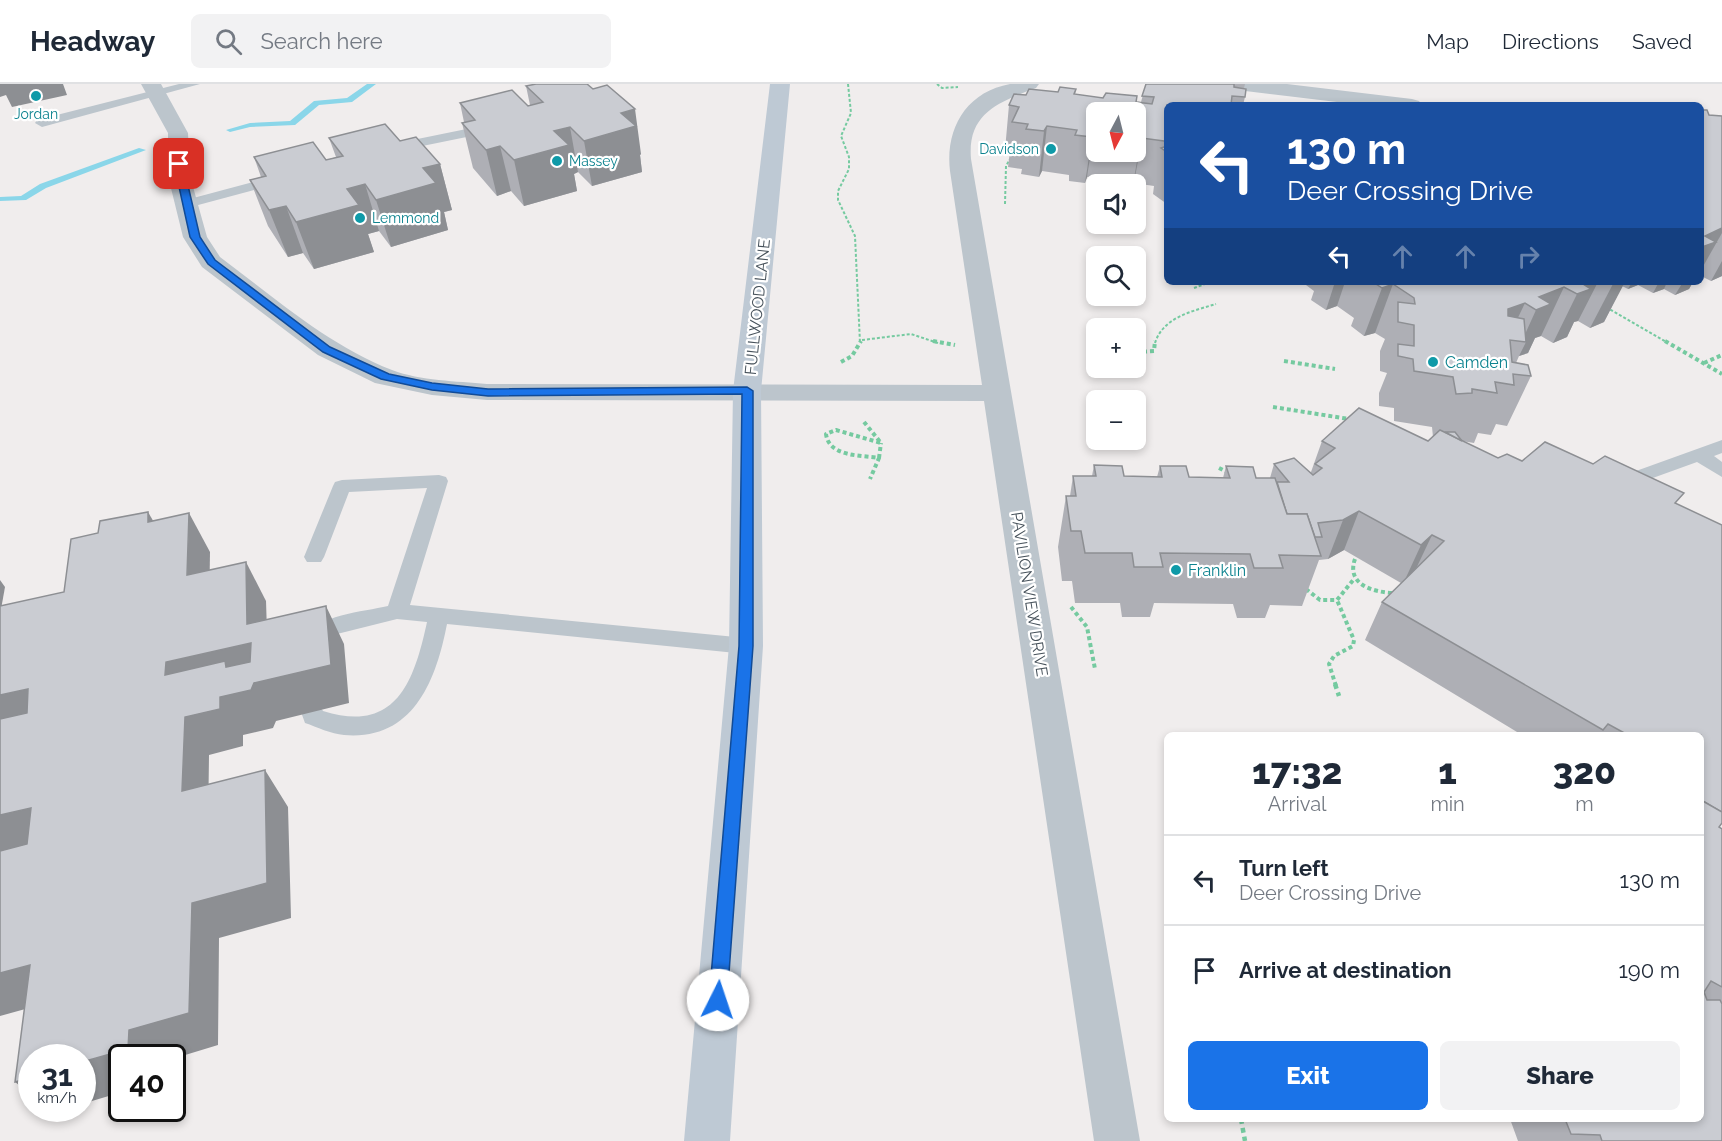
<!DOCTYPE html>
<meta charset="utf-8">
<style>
:root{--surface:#fff;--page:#f2f2f3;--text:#1f2937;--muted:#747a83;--line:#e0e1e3;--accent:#1a73e8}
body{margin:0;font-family:Raleway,sans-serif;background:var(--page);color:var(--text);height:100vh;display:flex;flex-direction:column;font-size:22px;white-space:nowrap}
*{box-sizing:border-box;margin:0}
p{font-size:20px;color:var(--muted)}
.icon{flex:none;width:33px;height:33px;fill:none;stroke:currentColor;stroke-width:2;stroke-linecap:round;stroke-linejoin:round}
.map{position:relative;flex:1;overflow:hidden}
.drawer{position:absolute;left:1164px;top:648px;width:540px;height:390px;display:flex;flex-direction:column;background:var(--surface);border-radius:9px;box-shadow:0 3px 9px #0003}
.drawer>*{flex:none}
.top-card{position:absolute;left:1164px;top:18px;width:540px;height:183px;border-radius:9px;box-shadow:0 3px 9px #0003;background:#1a4fa0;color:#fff;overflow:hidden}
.needle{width:39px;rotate:187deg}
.buttons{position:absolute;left:1086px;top:18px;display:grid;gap:12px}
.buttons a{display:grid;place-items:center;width:60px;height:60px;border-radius:9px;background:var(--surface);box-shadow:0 3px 9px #0003;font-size:30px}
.speed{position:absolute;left:18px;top:960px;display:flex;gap:12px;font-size:30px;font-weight:700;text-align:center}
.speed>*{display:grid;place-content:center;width:78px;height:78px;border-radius:50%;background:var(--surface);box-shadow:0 3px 9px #0003;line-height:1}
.speed small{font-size:15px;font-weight:400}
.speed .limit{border:3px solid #111;border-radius:9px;background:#fff;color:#111}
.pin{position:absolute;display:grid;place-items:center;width:51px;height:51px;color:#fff;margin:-26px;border-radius:12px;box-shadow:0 3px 9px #0006}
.me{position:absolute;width:66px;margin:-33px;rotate:4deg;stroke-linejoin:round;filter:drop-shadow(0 0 4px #0008)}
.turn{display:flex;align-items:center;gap:21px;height:126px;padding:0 24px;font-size:27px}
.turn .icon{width:78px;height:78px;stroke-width:2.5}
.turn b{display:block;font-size:42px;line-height:51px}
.lanes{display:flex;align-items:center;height:57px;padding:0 24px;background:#0003;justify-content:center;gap:30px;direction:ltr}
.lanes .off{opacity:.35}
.eta{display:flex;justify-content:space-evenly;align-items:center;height:102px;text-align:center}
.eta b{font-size:36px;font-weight:800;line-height:42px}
.action{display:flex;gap:12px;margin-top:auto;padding:12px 24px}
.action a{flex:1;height:69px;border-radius:9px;background:var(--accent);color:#fff;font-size:24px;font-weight:800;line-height:69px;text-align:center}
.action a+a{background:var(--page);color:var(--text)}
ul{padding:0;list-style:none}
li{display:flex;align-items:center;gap:18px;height:90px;padding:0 24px;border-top:2px solid var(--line)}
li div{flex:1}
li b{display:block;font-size:22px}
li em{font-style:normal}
header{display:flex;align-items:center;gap:36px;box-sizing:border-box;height:84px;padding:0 30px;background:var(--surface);border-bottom:2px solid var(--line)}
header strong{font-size:28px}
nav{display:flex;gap:33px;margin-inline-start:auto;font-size:21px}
.search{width:420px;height:54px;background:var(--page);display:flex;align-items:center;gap:15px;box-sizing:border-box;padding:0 21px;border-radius:9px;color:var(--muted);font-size:22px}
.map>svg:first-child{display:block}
</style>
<header>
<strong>Headway</strong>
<div class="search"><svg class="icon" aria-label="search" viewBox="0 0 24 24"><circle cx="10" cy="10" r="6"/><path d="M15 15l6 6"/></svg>Search here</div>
<nav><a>Map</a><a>Directions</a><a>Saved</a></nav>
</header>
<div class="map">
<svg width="1722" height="1057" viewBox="0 0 1722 1057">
<rect width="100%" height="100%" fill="#f0eded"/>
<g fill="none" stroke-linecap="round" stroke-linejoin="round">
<!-- stream -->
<g fill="#8ad6e9" fill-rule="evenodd">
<path d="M367,0h9l-24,18 -33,3 -24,20 -45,2 -20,5 -4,-2 24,-7 40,-2 24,-20 33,-3z"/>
<path d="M139,64l7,2 -100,38 -20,12 -26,1v-4l21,-1 19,-12z"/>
</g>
<!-- path-far2 -->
<g stroke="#75caa0" stroke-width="2" stroke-dasharray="3 2" stroke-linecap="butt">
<path d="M848,0l3,29 -10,23 8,21v12l-11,22v9l17,36 5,107"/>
<path d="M937,0l5,4 16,-1"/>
<path d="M1005,120l1,-38 4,-7"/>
<path d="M1136,135l9,-28"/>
<path d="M1194,204l16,-6"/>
<path d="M1606,223l62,36"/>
<path d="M862,256l49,-6 27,9"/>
<path d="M1155,259c8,-26 38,-32 61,-39"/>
</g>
<!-- path-far1 -->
<g stroke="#75caa0" stroke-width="4" stroke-dasharray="4 3" stroke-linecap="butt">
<path d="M933,257l22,4"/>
<path d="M1665,257l57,33"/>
<path d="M1136,268l18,-1 1,-10"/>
<path d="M1284,277l51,8"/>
<path d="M841,278l11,-6 9,-15"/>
<path d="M1704,279l18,-8"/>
<path d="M1273,323l76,12"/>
<path d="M864,338l17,21 -45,-13 -10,4c3,23 34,21 53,24l-9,21"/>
<path d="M879,374l2,-15"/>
<path d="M1219,384l10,5"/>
<path d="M1355,475c-9,25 17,33 38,34"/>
<path d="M1306,505l14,11h17l17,-21"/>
<path d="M1071,523l16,20 8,42"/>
<path d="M1336,602l-7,-22 5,-8 19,-10 1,-6 -17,-40"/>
</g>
<!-- path -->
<g stroke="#75caa0" stroke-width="4.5" stroke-dasharray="5 4" stroke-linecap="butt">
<path d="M1335,600l4,12"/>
<path d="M1241,1035l4,22"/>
</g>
<!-- lane -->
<g fill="#bcc5cc" fill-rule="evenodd">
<path d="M179,0h21l-158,43 -7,-4 2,-3z"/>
<path d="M491,40l5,1v6l-103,21 -7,-4 7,-4z"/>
<path d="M279,91l5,1v6l-97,26 -7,-4 2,-3z"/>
<path d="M1722,356v13l-8,3 8,6v15l-25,-15 -47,17 -15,14h-14l-3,-4 18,-18z"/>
<path d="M439,391l7,2 2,4 -38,124 336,33 8,2 3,6 -3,6 -8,2 -299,-30c-11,57 -34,117 -103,111 -13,-1 -27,-8 -39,-12l-4,-11 3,-6 8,-3 8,3 3,5c73,23 91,-29 104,-89l-30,-3 -60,15 -23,14 -8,-2 -3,-6c14,-26 60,-28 85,-34l39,-118 -78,4 -25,65 -3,5h-14l-3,-5 29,-71 2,-4 7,-2z"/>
</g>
<!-- street -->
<g fill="#bcc5cc" fill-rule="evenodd">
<path d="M141,0h20l27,49 2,43 17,61 13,20c55,41 108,88 172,113 29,11 64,11 95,14l495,1 -32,-214c-5,-42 16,-79 60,-87 9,0 20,0 29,0l-3,4c-37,14 -69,25 -65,71l169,982h-46l-110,-740 -497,-1 -55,-5 -57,-12 -57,-28 -116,-88 -19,-30 -15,-61v-43z"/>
<path d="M1227,0h60l125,15 7,2 3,4h-60l-125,-15z"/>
</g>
<!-- secondary -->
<path fill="#bec9d4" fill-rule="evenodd" d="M770,0h20l-29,307 2,255 -33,495h-46l45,-495 4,-255z"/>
</g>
<!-- wall -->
<g fill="#aeafb5" fill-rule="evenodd">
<path d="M1146,0h99l-1,4 1,9 -2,8h-76v99l-14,-10 1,-8 -20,-3v1h-19l1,-3 -29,-4 -2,6 -16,-2v-6l-27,-4 -3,6 -18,-3 1,-5 -14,-2 2,-16 -5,-1 4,-45 17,-10 32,-3 18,-3 -1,6 66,7zM1096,28h40v40h-40z"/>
<path d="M526,2l115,68 -1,1 2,17 -50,14 -14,-14 -4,2 3,17 -53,15 -13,-15 -14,5 -24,-28 -11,-45 2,-1 -4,-19 68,3 2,-1z"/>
<path d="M1701,26l8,5 13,1v160l-11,5 -10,-5z"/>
<path d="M329,54l71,3 40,23 12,46 -8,2 4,18 -57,17 -12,-16 -11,3 6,18 -60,17 -11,-16 -15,4 -20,-31 -18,-46 11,-3 -7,-20 72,3 10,-3z"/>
<path d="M1302,198h391l-4,7 -14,6 -11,-6 -11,4 -15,-8 -10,4 -6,-3 -18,36 -14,6 -12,-7 -4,1 -7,15 -14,6 -12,-7 -6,2 -7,15 -9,3 -3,7 15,13 -24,50 -11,-2 -5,11 -13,-2 -4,10 -12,-2 36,17 24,3 155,43 42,323 3,2v312h-204l-8,-22h191v-384h-179l-157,-95 17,-38 19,-19 -57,-33 -16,9 -9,1 -17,46 -32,-1 -5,13h-28l-4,-14 -79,-1 -4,14h-28l-2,-14h-45l-3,-22h-10l-4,-34 8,-51h4l3,-20h19l2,-11 30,11 33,1 3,-11 29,11 34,1 3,-12 30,12h14l4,-14 37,8 11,-31h106l5,-4 -1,-10 -38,-6v-13l-15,-2v-13l8,-20 -7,-2v-20l5,-12 -10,-6 -11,3 -13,-10 3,-8 -17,-12 -11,4 -15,-10 3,-9z"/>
</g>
<!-- shaded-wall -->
<g fill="#8d8f93">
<path d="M0,0h63l4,11 -55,12 -6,-12 -6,2z"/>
<path d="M635,25l6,45 -1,1 2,17 -50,14 -8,-45 37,-28z"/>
<path d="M1047,42l-5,45 -3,6 5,-46z"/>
<path d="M570,43l8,45 -4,2 3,17 -53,15 -10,-46 40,-29z"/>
<path d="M1094,48l-7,45 -2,6 7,-46z"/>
<path d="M1142,54l-8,45 -1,1 7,-40z"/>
<path d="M500,62l11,45 -14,5 -11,-46z"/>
<path d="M440,80l12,46 -8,2 4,18 -57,17 -15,-47 47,-32z"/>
<path d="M365,100l14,47 -11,3 6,18 -60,17 -18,-47 51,-33z"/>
<path d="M286,122l17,47 -15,4 -19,-47z"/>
<path d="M1722,144v5l-21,37v-21l4,-13z"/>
<path d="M1722,177v15l-11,5z"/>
<path d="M1335,198h10l-8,24 -11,4z"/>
<path d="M1579,198h19l-20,39 -4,1 -7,15 -14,6 24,-49z"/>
<path d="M1614,198h11l-21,40 -14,6z"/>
<path d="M1632,198h8l-2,3 -10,4z"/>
<path d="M1659,198h8l-3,7 -11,4z"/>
<path d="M1683,198h10l-4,7 -14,6z"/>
<path d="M1393,200l-18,49 -11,3 18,-48z"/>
<path d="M1564,203l-23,49 -6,2 -7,15 -9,3 7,-14 -4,-1 14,-31 3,-13z"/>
<path d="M1525,219l-23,48 6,-42z"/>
<path d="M1359,427l-15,39 -16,9 15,-39z"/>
<path d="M148,428l22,38 -22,-28z"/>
<path d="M189,429l21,39 -1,61 -22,-38z"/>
<path d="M1432,451l-18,38 -11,11 18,-39z"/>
<path d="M246,478l20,39 2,61 -21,-38z"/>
<path d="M0,496l5,7 -5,28z"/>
<path d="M326,522l18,38 5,59 -73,18 -3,7 -30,7v11l-34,9 -1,73 -26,-37 -17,-116 1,-13 85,-19z"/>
<path d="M28,605l30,38 -58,13v-45z"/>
<path d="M265,686l23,37 3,111 -72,20 -1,107 -46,14v-1h-50v34l-40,12v-42l47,-32 63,-127z"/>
<path d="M31,724l32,36 -63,16v-45z"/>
<path d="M30,881l35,33 -65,18v-43z"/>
<path d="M32,993v18l-17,-13z"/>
<path d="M49,1024h17l-12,4z"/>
</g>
<!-- building -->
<g fill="#caccd2" stroke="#8d8f93" stroke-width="1.5" fill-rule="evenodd">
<path d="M536,0h51l6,5 14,-4 28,24 -14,4 15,13 -52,15 -14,-14 -16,4 15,14 -55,15 -14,-14 -14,4 -24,-27 13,-3 -15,-17 52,-13 16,16 15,-4 -17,-16z"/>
<path d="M1146,0h88v3l12,2 -1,8 -13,-1 -1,9h-64v38l-3,-2 -22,-3 -2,6 -4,-1v-31h-40v20h-2l-2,5 -17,-2 2,-5 -30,-4 -3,5 -18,-2 2,-5 -16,-2 7,-15 -10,-2 5,-11 12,1 3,-6 29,3 2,-5 16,2 -2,5 29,4 3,-5 31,3 -1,6 16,2 2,-7 -12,-1z"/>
<path d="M1701,26h6l2,5 13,1v112l-17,8 11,6 -14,5h-1z"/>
<path d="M385,40l15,17 16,-4 24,27 -17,4 13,15 -60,17 -11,-16 -18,5 12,16 -63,17 -10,-16 -17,4 -19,-30 16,-4 -12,-19 59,-15 13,18 17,-4 -14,-18z"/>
<path d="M1167,62v6l-6,-4z"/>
<path d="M1373,198h207l11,7 -14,5 -13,-7 -25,10 12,7 -15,6 -11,-7 -17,6v7l16,3 2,23 -16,-2 2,22 16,3 3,11 -18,-2 1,11 -19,-3 2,11 -25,-4v4l-16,1 -3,-17 -39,-6 -1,-12 -15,-3v-12l16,2v-21l-16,-3v-20l17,2 -1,-6 -21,-14 -11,4z"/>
<path d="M1359,324l69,33 12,-11 58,28 9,-4 15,7 23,-19 48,22 12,-8 79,37 -9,10 47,22v287l-21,-12v-65h-73l-20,-11 -5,6 -221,-128 62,-61 -12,-6 -11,10 -62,-34 -16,9 -25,3 4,14h-7l-8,-23h-20l-10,-32h12l-15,-18 20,-6 19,17 9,-7 -7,-4 20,-16 -13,-7z"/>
<path d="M1445,348h10l7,9z"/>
<path d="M1094,381l28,1 2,10 38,1 -2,-11h26l3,11 41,1 -4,-12 27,1 3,11h19l12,36h20l14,42 -42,-1 4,13h-29l-4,-14 -90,-1 3,14h-29l-2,-14h-47l-4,-22h-10l-5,-35h10l-3,-20h23z"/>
<path d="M148,428v10l41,-9 -2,62 59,-13 1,62 79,-18 5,59 -77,18 -3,7 -31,7v12l-35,8 -3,74 83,-21 2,113 -75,20 -3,110 -60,17 -1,19 -46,13v-4h-50v19l-17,5 15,-117 -30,8v-122l27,-7 4,-36 -31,7v-96l27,-6 1,-24 -28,6v-89l64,-14 7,-53 27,-6 2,-12zM251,559l-1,19 -24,5 -1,-6 -60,14 1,-13z"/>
<path d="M1701,716l21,12v11l-3,4 3,2v158l-11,-6 -7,11 3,8h13l2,4v137h-120l-2,-6 -29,-1 -6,-15h136z"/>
</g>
<!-- route -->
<path fill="#1a73e8" stroke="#114b97" stroke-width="1.5" d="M179,77l4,3 17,73 15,23 115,87 59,27 43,9 56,6 259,-2 6,4v255l-26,354 -3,6 -6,2 -6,-2 -3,-6 30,-354 3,-252 -254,2 -56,-6 -51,-11 -58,-27 -115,-88 -18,-27 -16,-73z"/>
<!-- markers -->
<g fill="#0f9aa8" stroke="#fff" stroke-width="2">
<circle cx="36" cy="12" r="6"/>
<circle cx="1051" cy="65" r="6"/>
<circle cx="557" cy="77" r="6"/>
<circle cx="360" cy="134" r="6"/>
<circle cx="1433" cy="278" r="6"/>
<circle cx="1176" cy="486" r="6"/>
</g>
<g text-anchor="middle" stroke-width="4.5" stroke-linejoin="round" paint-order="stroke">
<!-- far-culture labels -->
<g font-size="14" fill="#0d838f" stroke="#fff" text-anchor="start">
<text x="36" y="35" text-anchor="middle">Jordan</text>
<text x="1039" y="70" text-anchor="end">Davidson</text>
<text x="569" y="82">Massey</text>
<text x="372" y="139">Lemmond</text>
</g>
<!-- street labels -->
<g font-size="16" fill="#46515a" stroke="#fff">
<text transform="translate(757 223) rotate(-84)" y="6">FULLWOOD LANE</text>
<text transform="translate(1030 510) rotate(81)" y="6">PAVILION VIEW DRIVE</text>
</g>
<!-- culture labels -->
<g font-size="16" fill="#0d838f" stroke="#fff" text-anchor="start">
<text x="1445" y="284">Camden</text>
<text x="1188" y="492">Franklin</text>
</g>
</g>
</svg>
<div class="buttons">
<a><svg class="needle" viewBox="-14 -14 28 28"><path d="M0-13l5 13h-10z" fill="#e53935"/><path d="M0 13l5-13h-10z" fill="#747a83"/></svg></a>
<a><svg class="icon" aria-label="sound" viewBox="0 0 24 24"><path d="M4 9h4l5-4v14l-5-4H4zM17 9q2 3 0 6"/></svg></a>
<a><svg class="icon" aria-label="search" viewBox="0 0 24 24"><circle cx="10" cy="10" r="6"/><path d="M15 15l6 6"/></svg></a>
<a>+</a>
<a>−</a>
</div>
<div class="speed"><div>31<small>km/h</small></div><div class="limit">40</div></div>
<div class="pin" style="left:179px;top:80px;background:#d93025"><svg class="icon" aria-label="arrive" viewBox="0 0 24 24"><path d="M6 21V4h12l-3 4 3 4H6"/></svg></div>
<svg class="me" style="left:718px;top:916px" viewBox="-20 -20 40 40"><circle r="19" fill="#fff"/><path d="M0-13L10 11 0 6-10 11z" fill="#1a73e8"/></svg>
<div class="top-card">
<div class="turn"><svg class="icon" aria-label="left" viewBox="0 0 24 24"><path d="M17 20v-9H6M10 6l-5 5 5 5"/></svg><div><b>130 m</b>Deer Crossing Drive</div></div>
<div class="lanes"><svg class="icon" aria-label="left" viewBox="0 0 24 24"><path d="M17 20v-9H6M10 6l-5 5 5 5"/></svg><svg class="icon off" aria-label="ahead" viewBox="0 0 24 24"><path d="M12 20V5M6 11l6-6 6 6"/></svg><svg class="icon off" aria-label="ahead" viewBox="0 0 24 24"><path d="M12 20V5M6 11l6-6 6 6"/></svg><svg class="icon off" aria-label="right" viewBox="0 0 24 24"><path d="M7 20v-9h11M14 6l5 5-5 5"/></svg></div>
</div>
<section class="drawer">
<div class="eta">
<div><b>17:32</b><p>Arrival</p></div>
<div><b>1</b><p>min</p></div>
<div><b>320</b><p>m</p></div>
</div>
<ul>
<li><svg class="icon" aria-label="left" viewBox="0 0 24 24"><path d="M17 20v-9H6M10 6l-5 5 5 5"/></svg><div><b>Turn left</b><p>Deer Crossing Drive</p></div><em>130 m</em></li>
<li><svg class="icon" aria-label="arrive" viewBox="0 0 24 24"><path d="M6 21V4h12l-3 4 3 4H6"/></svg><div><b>Arrive at destination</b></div><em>190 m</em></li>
</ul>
<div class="action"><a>Exit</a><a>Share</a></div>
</section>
</div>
